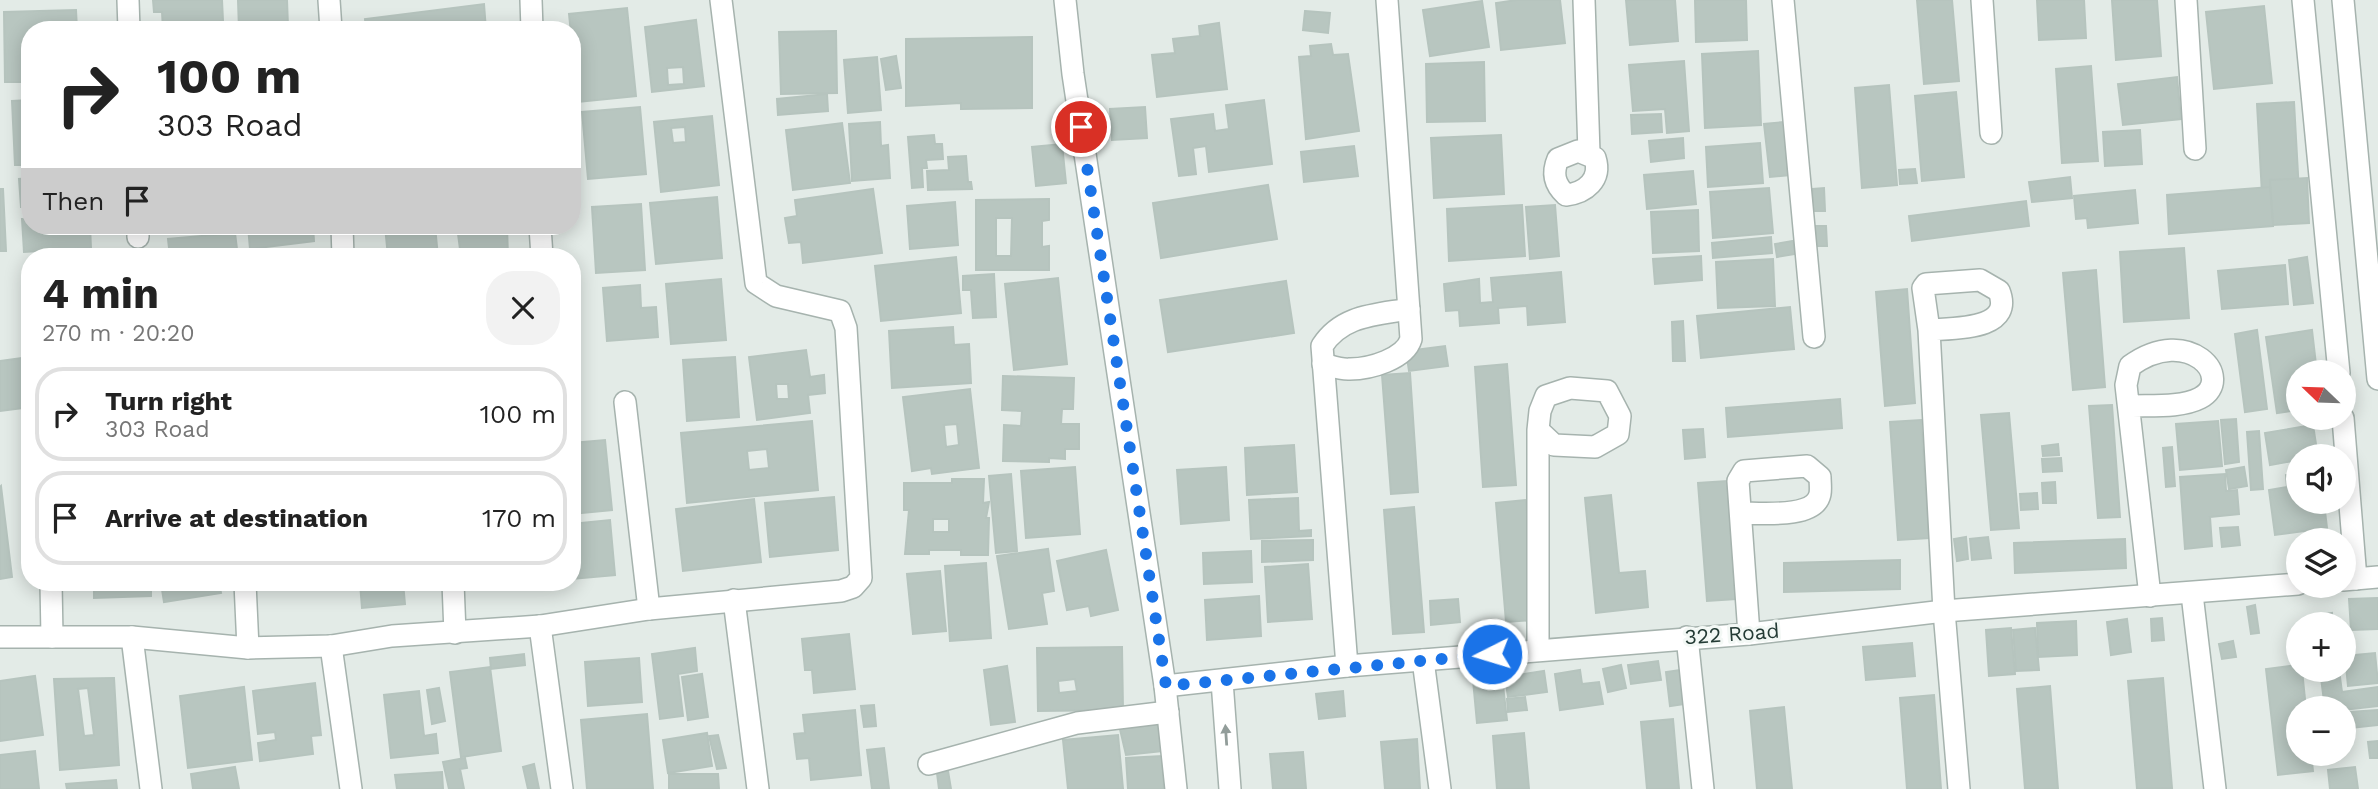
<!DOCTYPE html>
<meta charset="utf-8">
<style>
:root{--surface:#fff;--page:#f2f2f2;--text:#222;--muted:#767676;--line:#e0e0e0}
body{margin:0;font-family:"Work Sans",sans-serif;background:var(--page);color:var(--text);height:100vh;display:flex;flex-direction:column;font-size:26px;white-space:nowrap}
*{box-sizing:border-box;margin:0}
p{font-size:23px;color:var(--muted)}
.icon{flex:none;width:38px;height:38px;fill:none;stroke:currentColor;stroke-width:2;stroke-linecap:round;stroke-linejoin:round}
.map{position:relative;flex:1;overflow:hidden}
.details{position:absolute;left:21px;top:248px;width:560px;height:343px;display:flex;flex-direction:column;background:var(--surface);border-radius:28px;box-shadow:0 4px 18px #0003}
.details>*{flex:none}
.top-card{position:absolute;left:21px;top:21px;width:560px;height:214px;border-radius:28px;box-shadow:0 4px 18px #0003;background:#fff;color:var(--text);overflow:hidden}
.needle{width:46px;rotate:293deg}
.buttons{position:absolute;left:2286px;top:360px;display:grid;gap:14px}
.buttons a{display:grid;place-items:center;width:70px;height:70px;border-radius:50%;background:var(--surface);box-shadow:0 4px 18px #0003;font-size:35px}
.pin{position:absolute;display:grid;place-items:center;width:60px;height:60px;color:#fff;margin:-30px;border:4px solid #fff;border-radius:50%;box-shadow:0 2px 7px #0007}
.me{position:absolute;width:77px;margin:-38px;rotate:265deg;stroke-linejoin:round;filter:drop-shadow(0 0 5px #0008)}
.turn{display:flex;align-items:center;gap:24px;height:147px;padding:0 21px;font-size:32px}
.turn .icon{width:91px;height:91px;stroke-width:2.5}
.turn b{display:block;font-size:49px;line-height:60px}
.then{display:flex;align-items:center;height:66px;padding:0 21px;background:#0003;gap:14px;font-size:26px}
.round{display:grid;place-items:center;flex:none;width:74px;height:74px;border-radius:28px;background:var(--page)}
.summary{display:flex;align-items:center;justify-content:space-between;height:119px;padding:0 21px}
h1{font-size:42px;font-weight:700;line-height:52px}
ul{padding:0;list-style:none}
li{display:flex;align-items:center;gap:21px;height:94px;margin:0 14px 10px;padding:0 7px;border:4px solid var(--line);border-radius:28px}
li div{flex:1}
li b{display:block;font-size:26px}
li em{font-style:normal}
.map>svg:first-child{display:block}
</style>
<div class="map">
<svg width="2378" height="789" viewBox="0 0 2378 789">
<rect width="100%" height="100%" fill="#e3ebe7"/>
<!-- building -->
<g fill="#b8c6c0" stroke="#b6c4be" stroke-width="2" fill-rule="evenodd">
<path d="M153,0h69l1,21 -6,1v8h-54l-1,-18h-8z"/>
<path d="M238,0h49l1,27 -49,3z"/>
<path d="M1517,0h43l5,43 -64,7 -5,-47z"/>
<path d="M1626,0h49l3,41 -48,4z"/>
<path d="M1695,0h51l1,40 -51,2z"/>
<path d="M1917,0h35l7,81 -35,3z"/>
<path d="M2037,0h47l2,38 -47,2z"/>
<path d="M2112,0h45l4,56 -45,4z"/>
<path d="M1482,1l7,46 -59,9 -7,-46z"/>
<path d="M484,4l2,26h-120l-1,-11z"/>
<path d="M2264,6l8,77 -58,6 -8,-77z"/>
<path d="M627,8l9,88 -58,6 -9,-88z"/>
<path d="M76,10l1,20h-47v52h-25l-1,-70z"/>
<path d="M1305,11l25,2 -2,20 -25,-3z"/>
<path d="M696,20l8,66 -52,6 -7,-65zM683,67l1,17 -16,1 -1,-17z"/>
<path d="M1219,23l8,66 -70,8 -5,-42 23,-2 -2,-14 27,-3 -1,-10z"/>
<path d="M836,31l1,62 -56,1 -2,-62z"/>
<path d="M1032,37v71l-71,1v-6l-55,3v-67z"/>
<path d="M1331,44l2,11 15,-1 11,77 -53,8 -7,-82 12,-1 -1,-10z"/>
<path d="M1758,51l3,74 -56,3 -3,-74z"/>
<path d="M896,56l5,32 -15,2 -5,-31z"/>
<path d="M877,57l4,53 -33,3 -4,-53z"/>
<path d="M1684,61l5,70 -22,2 -2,-24 -32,2 -4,-46z"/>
<path d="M1484,62l1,59 -58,1 -1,-58z"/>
<path d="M2091,66l7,95 -36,2 -6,-94z"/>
<path d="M2177,77l4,42 -58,6 -5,-41z"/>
<path d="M1889,85l8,100 -35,3 -7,-100z"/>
<path d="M1956,92l8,85 -42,4 -7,-85z"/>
<path d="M827,94l1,17 -50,4 -1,-16z"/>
<path d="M30,100v65h-15l-3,-64z"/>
<path d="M1264,100l8,64 -63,8 -3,-26 -13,2 3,26 -17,2 -8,-57 42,-5 2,17 14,-2 -3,-24z"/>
<path d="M2294,102l5,90 -37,2 -5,-90z"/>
<path d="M640,107l6,67 -58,5 -6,-67z"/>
<path d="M1145,107l2,31 -35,2 -2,-31z"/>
<path d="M1661,114l1,18 -30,2 -1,-19z"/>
<path d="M712,116l7,69 -58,7 -7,-70zM685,127l1,15 -13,1 -2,-15z"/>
<path d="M880,122l1,24 7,-1 2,33 -38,3 -3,-57z"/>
<path d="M1784,122l6,53 -20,2 -6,-53z"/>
<path d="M842,123l8,60 -57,7 -7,-60z"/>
<path d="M2140,130l2,34 -37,2 -2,-34z"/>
<path d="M934,135l1,9h7l1,15 -17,1 1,8h-5l1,19 -11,1 -4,-51z"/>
<path d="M1501,135l3,59 -70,4 -3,-60z"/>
<path d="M1683,138l1,20 -33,4 -2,-21z"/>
<path d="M1760,143l3,40 -55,4 -2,-40z"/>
<path d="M1062,144l4,39 -30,3 -4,-39z"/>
<path d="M1354,146l4,30 -54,6 -3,-30z"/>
<path d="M966,156l2,26h3l1,7 -44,1 -1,-19 22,-1 -1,-13z"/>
<path d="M1915,169l2,14 -17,1 -1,-14z"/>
<path d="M1693,171l3,33 -49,5 -3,-34z"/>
<path d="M2070,177l2,21 -40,4 -3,-20z"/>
<path d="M30,178v29h-9l-2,-28z"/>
<path d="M2307,178l2,45 -36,2 -3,-45z"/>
<path d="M1268,185l9,54 -116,19 -8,-55z"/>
<path d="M2270,187l3,39 -104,8 -2,-39z"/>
<path d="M1769,188l4,45 -60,5 -3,-46z"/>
<path d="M1824,188l1,23h-12v-22z"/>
<path d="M0,189h3l3,62h-6z"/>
<path d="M873,189l9,64 -79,10 -2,-21 -12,1 -4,-25 12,-2 -2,-16z"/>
<path d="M2135,190l3,33 -50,5 -1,-10 -11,1 -2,-23z"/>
<path d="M717,197l5,61 -66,6 -6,-61z"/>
<path d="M1049,199v21l-7,1v26l7,-1v24h-73v-70zM996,218h16l-1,38h-15z"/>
<path d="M2026,201l3,25 -117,15 -3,-25z"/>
<path d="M955,202l3,43 -48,4 -3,-43z"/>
<path d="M641,204l4,66 -49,3 -4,-66z"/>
<path d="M1522,205l3,51 -76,5 -2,-52z"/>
<path d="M1555,205l4,51 -29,3 -4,-52z"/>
<path d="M1698,210l1,41 -46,2 -2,-41z"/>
<path d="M22,219h8v7h60l1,22 -67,4z"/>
<path d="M177,226h58v2l-58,2z"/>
<path d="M248,226h65l1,15 -64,8z"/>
<path d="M385,226h50l3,31h-50z"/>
<path d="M457,226h50l1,31h-47z"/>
<path d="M1815,226h11l1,20h-12z"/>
<path d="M235,233l3,24h-68l-2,-18z"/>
<path d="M1771,237l1,16 -59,5 -1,-15z"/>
<path d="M1793,241l2,13 -18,3 -2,-13z"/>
<path d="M2184,248l5,70 -65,4 -4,-70z"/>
<path d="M1701,256l1,24 -47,4 -2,-25z"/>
<path d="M956,257l5,56 -80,8 -6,-55z"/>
<path d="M2307,257l6,46 -19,2 -5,-45z"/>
<path d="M1773,259l2,47 -57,2 -2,-46z"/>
<path d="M2285,265l3,39 -66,5 -4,-38z"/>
<path d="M2096,270l9,117 -32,3 -10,-117z"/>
<path d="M1561,272l4,50 -37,3 -1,-19 -29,2 1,15 -39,3 -1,-16 -13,1 -2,-27 35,-5 1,24 13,-1 -2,-24z"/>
<path d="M994,274l2,43 -23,1 -2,-28h-8v-14z"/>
<path d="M1058,278l9,86 -53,6 -9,-86z"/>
<path d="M721,279l5,61 -55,4 -5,-60z"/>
<path d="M1286,281l8,52 -126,19 -8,-52z"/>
<path d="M640,285l1,23 15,-1 2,30 -51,4 -4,-53z"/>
<path d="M1907,289l8,114 -30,3 -9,-114z"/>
<path d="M1790,307l4,42 -93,9 -4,-42z"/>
<path d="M1683,321l2,40h-12l-1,-39z"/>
<path d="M953,327l1,18 15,-1 2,39 -79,5 -3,-57z"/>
<path d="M2257,330l10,79 -22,3 -10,-78z"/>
<path d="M2312,330l5,43h-19v37l-21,3 -11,-76z"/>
<path d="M1445,346l3,20 -39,5 -3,-20z"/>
<path d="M806,350l4,27 14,-2 1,18 -17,2 2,18 -53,7 -8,-63zM776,384h12l1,15h-12z"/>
<path d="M30,357v50l-30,4v-50z"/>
<path d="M735,357l4,60 -52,4 -4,-61z"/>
<path d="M1507,364l9,121 -33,2 -8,-120z"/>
<path d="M1410,373l8,119 -27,2 -9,-119z"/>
<path d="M1003,376l71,2 -1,31h-11l-1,15h18v25h-14v10l-16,-1v4l-46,-1 1,-36 17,1 1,-15 -20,-1z"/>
<path d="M970,389l9,79 -47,6 -1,-6 -19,3 -9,-74zM957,424l2,21 -13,2 -2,-22z"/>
<path d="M1840,399l2,29 -114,9 -2,-29z"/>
<path d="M2112,405l8,112 -22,1 -9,-112z"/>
<path d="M2009,413l10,115 -28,2 -10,-115z"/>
<path d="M2236,419l3,43 -14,2 -4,-44z"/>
<path d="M1921,420l8,118 -31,2 -8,-118z"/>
<path d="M812,421l6,69 -131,13 -6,-70zM767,449l2,19 -20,2 -2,-19z"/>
<path d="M2218,421l4,45 -42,4 -4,-46z"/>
<path d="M2313,425l5,32h-20v3l-28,5 -5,-32z"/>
<path d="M1703,429l2,28 -20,2 -2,-29z"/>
<path d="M2259,431l4,58 -12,1 -4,-58z"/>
<path d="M605,440l7,70 -40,4v-71z"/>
<path d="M2058,444l1,11 -16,1 -1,-10z"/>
<path d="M1294,445l3,47 -50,3 -2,-47z"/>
<path d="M2172,447l3,39 -9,1 -3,-39z"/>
<path d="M2061,458l1,13 -19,1 -1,-13z"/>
<path d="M1075,467l5,67 -54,4 -5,-67z"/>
<path d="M1226,467l3,53 -48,4 -4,-54z"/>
<path d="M2244,467l3,19 -18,3 -3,-19z"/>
<path d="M2298,473v29l3,4 23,-3 3,25 -52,7 -6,-45 18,-3 -1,-12z"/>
<path d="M1011,474l6,77 -21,2 -7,-77z"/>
<path d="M2225,474l1,17 11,-1 2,24 -29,3 2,29 -27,3 -5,-72z"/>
<path d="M952,479h32l-1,24 6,-1 -3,16h3l-1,37h-27v-5h-32v4h-24l4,-44h-5v-27h48zM933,519h16v13h-16z"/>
<path d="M1727,481l9,118 -29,2 -9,-118z"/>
<path d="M2055,482l1,21h-13l-1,-20z"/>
<path d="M1,486l11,91 -12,2v-92z"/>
<path d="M2037,493l1,16 -17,1 -1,-16z"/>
<path d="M1611,495l8,78 26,-2 3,36 -52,6 -11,-115z"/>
<path d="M834,497l4,53 -68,7 -5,-54z"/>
<path d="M1298,498l1,33 12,-1v6l-60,3 -2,-39z"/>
<path d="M754,499l7,63 -78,9 -7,-62z"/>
<path d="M1526,500l9,120 -29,2 -10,-119z"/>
<path d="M1414,507l10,125 -31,2 -9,-124z"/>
<path d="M610,520l5,55 -43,4v-55z"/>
<path d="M2238,527l2,18 -18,2 -2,-19z"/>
<path d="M1966,537l2,22 -11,2 -3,-22z"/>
<path d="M1988,537l3,21 -19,2 -2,-21z"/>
<path d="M2125,539l1,29 -111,5 -1,-30z"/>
<path d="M1313,540v20l-51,2v-21z"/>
<path d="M1048,549l6,42 -12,2 5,31 -38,5 -12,-73z"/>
<path d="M1106,550l12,60 -27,6 -2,-10 -22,4 -10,-49z"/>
<path d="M1251,551l1,31 -48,2 -1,-31z"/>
<path d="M1900,560v29l-116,3v-29z"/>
<path d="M986,563l5,75 -41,3 -5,-75z"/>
<path d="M1308,564l4,55 -44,3 -3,-55z"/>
<path d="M940,571l6,60 -33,3 -6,-60z"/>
<path d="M94,583h57v13l-57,2z"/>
<path d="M161,583h58l2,10 -57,9z"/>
<path d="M360,583h43l2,21 -43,4z"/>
<path d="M476,583h68l-68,6z"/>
<path d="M1259,596l2,40 -54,4 -2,-40z"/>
<path d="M2378,598v31l-27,1 -2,-31z"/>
<path d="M1458,599l2,23 -29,3 -1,-24z"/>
<path d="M2255,605l4,28 -8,1 -4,-27z"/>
<path d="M2332,613l1,12h-19l-1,-9z"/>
<path d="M2162,618l2,22 -12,1 -1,-22z"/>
<path d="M2127,619l4,33 -20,3 -4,-33z"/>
<path d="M2076,621l1,34 -39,2 -1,-34z"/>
<path d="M2011,628l4,46 -26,2 -3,-46z"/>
<path d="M2035,628l4,42 -23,1 -3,-41z"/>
<path d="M849,634l6,55 -41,4 -2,-23h-7l-3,-31z"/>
<path d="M2233,641l3,16 -14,2 -3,-15z"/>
<path d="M1912,643l3,33 -49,4 -3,-33z"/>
<path d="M1122,647l1,63 -85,1 -1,-63zM1075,679l2,12 -18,2 -1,-12z"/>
<path d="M695,648l2,23 -19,3 5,42 -23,3 -8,-65z"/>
<path d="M2375,653l3,30 -30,3 -3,-30z"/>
<path d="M524,654l1,11 -34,4 -1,-11z"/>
<path d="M639,658l3,44 -54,4 -3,-44z"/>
<path d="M1658,661l3,19 -30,4 -3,-19z"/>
<path d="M1621,665l5,23 -18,4 -5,-23z"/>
<path d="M2298,665v5h4l4,39h-8v45h13l2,17 -35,4 -12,-106z"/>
<path d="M1007,666l8,56 -24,3 -7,-55z"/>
<path d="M490,667l11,84 -40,6 -11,-85z"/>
<path d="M1580,670l2,14 17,-2 4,22 -43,6 -5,-36z"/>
<path d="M1681,670l4,34 -15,2 -4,-34z"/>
<path d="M2320,670h19l3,22 36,-5v19l-35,4 -18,-1z"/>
<path d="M1544,671l3,21 -39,5 -3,-20z"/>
<path d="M702,674l6,43 -20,3 -6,-43z"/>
<path d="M35,676l8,59 -43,6v-60z"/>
<path d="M1502,677l5,43 -30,3 -4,-43z"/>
<path d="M114,678l5,87 -59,5 -6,-91zM88,688l6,47 -10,1 -6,-47z"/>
<path d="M2163,678l9,110 -35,1 -9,-108z"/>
<path d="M315,683l6,52 -10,1 2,18 -53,7 -2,-18 18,-3 -1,-8 -17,2 -5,-43z"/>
<path d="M2050,686l8,103h-33l-8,-100z"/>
<path d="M244,687l8,73 -64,8 -8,-72z"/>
<path d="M439,688l6,33 -13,3 -5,-34z"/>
<path d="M419,691l5,45 12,-2 2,19 -47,5 -7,-63z"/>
<path d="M1343,691l2,25 -26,3 -3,-25z"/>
<path d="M1934,695l7,94h-34l-7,-91z"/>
<path d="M1525,697l2,13 -19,2 -1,-13z"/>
<path d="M874,705l2,21 -12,1 -3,-21z"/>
<path d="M1784,707l8,82h-35l-7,-78z"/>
<path d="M855,710l6,65 -50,5 -2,-22 -12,1 -3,-25 11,-1 -2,-18z"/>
<path d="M2378,710v15l-27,3 -1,-16z"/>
<path d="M647,714l6,75h-66l-6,-69z"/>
<path d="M1673,719l6,70h-32l-6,-67z"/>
<path d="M1159,723l3,28 -36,4 -7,-30z"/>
<path d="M707,733l5,33 -44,7 -5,-33z"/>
<path d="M1524,733l5,56h-32l-4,-53z"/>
<path d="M718,735l8,33 -9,1 -8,-33z"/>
<path d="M1118,735l5,54h-55l-5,-49z"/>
<path d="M1417,739l3,50h-35l-4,-47z"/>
<path d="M2378,741v17h-8l-2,-16z"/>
<path d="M884,748l5,41h-17l-5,-39z"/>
<path d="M35,751l4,38h-39v-34z"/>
<path d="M1303,752l3,37h-33l-3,-35z"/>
<path d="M1162,756l2,33h-36l-2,-31z"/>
<path d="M465,758l2,10 -7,1 4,20h-15l-6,-27z"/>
<path d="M534,764l5,25h-11l-5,-22z"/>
<path d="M235,767l4,22h-46l-2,-15z"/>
<path d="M2355,767l3,22h-28l-2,-19z"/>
<path d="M948,771l3,18h-12l-2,-16z"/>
<path d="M442,772l1,17h-46l-2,-14z"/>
<path d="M669,774h49l1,15h-50z"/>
<path d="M116,780l1,9h-50l-1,-5z"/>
</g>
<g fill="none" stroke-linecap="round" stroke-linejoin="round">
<!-- minor casing -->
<g stroke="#a6b3ae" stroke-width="24">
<g id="minor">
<path d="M128,0l1,30"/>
<path d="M329,0l2,30"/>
<path d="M531,0l1,30"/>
<path d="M1065,0l8,74 92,612 11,103"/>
<path d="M1584,0l5,153"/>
<path d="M1783,0l31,337"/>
<path d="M1982,0l9,133"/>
<path d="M2186,0l9,149"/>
<path d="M2303,0l36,373"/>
<path d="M2343,0l35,379"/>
<path d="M1578,151l17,7c7,22 -10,35 -29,37 -12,-11 -14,-22 -8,-36z"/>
<path d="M138,226v11"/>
<path d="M342,226l1,31"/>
<path d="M540,226l2,31"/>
<path d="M1929,330c23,-2 86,1 70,-39l-19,-11 -54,4 -3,4 6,42 15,281 15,178"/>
<path d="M1323,364c8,2 19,6 27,5 20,0 55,-10 61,-30l-24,-339"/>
<path d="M625,402l24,207"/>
<path d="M2129,406c21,-1 52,2 71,-8 36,-19 -11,-75 -70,-32l-4,19 24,211"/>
<path d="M2343,418l13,161"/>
<path d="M1742,513c19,0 73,6 78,-19 1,-5 0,-12 0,-17l-13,-11 -63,5 -6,10 11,153"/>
<path d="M2343,580l35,-3"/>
<path d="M51,583l1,54"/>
<path d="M245,583l3,65"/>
<path d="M453,583l2,50"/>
<path d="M2192,594l23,195"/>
<path d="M734,600l24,189"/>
<path d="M540,626l22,163"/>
<path d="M0,637h132l116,11 83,-2 61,-10 148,-10 109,-17 192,-18 12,-4 8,-9 -15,-250 -6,-17 -64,-15 -20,-13 -35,-283"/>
<path d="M132,637l19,152"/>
<path d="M1687,637l16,152"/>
<path d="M331,646l20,143"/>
<path d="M1538,650v-220l2,-19 6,-15 24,-8 37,3 13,25 -2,18 -23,13 -41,-2 -16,-15"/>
<path d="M1423,660l17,129"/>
<path d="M1347,666l-25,-320c20,-31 53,-31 87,-37"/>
<path d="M1222,681l8,108"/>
<path d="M1165,686l182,-20 402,-32 195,-23 354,-27"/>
<path d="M929,764l148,-41 91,-11"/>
</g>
</g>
<!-- minor -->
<use href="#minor" stroke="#fff" stroke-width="21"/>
</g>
<!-- one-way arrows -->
<defs><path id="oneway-solid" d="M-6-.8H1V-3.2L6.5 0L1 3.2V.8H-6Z" transform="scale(1.75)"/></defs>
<use fill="#929d9a" href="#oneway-solid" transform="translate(1226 735) rotate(-94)"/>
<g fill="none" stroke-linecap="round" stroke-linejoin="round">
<!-- route -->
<path stroke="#1a73e8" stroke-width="12" stroke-dasharray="0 21.6" d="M1081,127l85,559 326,-32"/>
</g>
<g text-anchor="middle" stroke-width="6" stroke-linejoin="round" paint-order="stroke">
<!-- street labels -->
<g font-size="21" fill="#243b35" stroke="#f3f8f5">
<text transform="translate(1732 634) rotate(-4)" y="7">322 Road</text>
</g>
</g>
</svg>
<div class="buttons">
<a><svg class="needle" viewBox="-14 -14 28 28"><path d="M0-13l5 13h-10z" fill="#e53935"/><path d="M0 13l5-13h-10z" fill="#767676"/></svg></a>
<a><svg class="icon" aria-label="sound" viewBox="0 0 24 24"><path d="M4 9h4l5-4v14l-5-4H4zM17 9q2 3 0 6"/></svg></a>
<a><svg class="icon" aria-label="layers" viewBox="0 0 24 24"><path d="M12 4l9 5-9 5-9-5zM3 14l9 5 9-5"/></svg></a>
<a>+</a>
<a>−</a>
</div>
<div class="pin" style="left:1081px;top:127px;background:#d93025"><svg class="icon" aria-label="arrive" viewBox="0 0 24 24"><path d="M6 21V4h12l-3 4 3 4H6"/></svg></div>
<svg class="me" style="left:1492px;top:654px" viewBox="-20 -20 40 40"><circle r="17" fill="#1a73e8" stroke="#fff" stroke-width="3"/><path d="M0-11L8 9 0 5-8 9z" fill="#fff"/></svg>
<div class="top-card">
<div class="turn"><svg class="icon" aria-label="right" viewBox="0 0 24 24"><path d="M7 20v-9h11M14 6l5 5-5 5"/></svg><div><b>100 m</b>303 Road</div></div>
<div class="then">Then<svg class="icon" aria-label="arrive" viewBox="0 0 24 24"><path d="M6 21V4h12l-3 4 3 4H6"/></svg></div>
</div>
<section class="details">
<div class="summary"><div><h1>4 min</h1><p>270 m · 20:20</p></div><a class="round"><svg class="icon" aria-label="close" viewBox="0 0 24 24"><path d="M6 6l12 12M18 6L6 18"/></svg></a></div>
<ul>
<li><svg class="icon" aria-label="right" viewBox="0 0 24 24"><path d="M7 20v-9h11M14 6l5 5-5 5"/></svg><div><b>Turn right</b><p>303 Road</p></div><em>100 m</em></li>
<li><svg class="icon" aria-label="arrive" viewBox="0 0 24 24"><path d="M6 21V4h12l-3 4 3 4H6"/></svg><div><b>Arrive at destination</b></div><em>170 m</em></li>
</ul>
</section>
</div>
